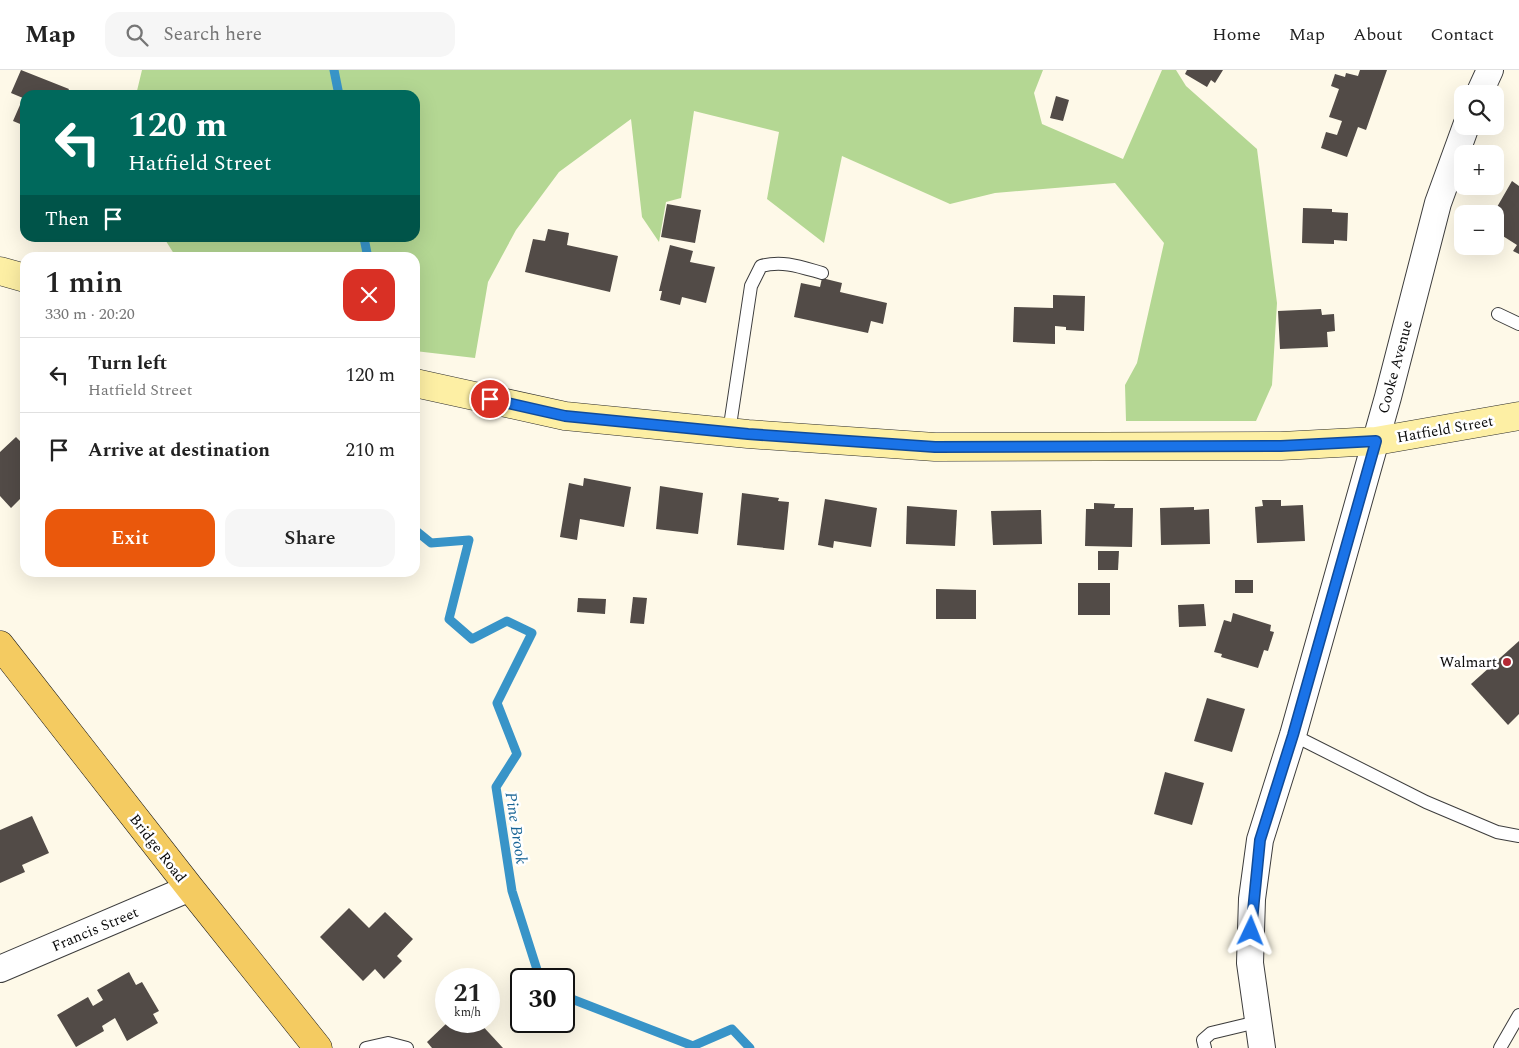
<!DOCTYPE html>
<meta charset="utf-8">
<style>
:root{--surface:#fff;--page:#f6f6f6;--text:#222;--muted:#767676;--line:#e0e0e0;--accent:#ea580c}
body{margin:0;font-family:Spectral,serif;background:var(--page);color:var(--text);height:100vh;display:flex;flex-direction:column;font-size:19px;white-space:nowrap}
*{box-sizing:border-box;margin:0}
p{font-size:16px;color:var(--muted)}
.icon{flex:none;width:28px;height:28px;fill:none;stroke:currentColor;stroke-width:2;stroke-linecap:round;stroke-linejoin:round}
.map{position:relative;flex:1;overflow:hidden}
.panel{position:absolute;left:20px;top:182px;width:400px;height:325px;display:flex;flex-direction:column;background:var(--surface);border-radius:15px;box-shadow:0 5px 20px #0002}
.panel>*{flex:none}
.guide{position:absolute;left:20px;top:20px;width:400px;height:152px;border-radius:15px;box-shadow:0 5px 20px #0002;background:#00695c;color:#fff;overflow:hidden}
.fabs{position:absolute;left:1454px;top:15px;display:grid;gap:10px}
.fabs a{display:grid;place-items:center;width:50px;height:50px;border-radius:10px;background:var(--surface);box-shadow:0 5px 20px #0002;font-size:25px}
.speed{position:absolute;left:435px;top:898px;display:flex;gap:10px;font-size:25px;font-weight:700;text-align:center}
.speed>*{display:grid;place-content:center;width:65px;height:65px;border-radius:50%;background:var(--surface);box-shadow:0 5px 20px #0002;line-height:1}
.speed small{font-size:12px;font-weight:400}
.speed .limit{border:2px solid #111;border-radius:8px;background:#fff;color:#111}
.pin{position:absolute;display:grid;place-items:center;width:42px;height:42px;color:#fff;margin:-21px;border:2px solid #fff;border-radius:50%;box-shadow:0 1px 5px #0007}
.me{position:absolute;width:55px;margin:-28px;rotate:2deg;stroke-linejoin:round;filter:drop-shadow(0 0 4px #0008)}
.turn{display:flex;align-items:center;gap:18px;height:105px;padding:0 25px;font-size:22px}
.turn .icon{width:65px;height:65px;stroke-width:2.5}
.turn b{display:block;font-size:35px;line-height:42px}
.then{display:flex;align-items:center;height:48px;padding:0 25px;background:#0003;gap:10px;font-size:19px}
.round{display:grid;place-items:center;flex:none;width:52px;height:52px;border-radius:15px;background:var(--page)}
.headline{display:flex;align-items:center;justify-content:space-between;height:85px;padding:0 25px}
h1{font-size:30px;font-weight:600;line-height:38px}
.action{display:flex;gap:10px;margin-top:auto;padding:10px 25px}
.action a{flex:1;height:58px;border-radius:15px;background:var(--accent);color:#fff;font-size:20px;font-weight:600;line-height:58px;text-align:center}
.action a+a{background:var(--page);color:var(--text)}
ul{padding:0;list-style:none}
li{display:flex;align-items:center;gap:15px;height:75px;padding:0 25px;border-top:1px solid var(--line)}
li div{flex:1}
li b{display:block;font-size:19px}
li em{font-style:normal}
header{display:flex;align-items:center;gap:30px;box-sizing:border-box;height:70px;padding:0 25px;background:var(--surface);border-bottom:1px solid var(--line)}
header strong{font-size:24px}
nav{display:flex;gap:28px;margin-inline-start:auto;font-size:18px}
.search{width:350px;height:45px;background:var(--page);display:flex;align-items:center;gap:12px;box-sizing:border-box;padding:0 18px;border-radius:15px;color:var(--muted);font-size:19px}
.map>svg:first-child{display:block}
</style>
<header>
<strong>Map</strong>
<div class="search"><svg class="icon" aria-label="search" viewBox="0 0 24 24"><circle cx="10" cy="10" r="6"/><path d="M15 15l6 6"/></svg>Search here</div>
<nav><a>Home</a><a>Map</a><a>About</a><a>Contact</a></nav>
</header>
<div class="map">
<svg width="1519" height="978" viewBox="0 0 1519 978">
<rect width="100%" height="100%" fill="#fef9e8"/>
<!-- forest -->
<path fill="#b4d793" d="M142,0h901l-9,23 8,31 81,35 39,-89h14l10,16 71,63 20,154 -5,82 -16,36h-130l-1,-36 12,-22 27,-120 -49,-60 -120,10 -45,11 -108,-48 -18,87 -57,-44 12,-67 -85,-21 -13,87 -15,4 -7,40 -17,-25 -11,-98 -72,53 -43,58 -28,52 -13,76 -60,-7v-93l-239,-1 -12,-19h251v-143h-279z"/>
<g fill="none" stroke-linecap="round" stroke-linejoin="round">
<!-- stream -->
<g stroke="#3894c8" stroke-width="9">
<path d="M334,0l5,25"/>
<path d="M364,168l4,20"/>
<path d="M415,460l16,13 38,-3 -20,79 23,20 35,-18 25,12 -35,70 20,51 -21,33 16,104 28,88"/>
<path d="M564,926l129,50 39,-17 18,19"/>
</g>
</g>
<!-- building -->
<g fill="#524b47">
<path d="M21,0l48,19 -3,6h-41v31l-12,-5 10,-23 -12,-5z"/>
<path d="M1187,0h36l-8,13 -4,-3 -4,7 -22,-13z"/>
<path d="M1360,0h27l-21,60 -8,-3 -11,30 -26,-9 5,-16 11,3 5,-14 -13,-4 10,-28 -8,-3 4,-12 10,3 1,-4 12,3z"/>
<path d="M1056,26l13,4 -6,21 -13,-3z"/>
<path d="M1512,111l7,5v68l-6,-3 4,-6 -22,-14v-17h-2z"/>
<path d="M667,134l34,6 -6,33 -34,-6z"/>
<path d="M1303,138l29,1v3l16,1 -1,28 -13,-1v4l-32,-1z"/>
<path d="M548,159l21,4 -2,12 51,11 -8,36 -85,-20 8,-33 12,2z"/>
<path d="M670,175l23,6 -3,11 25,5 -9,36 -24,-6 -2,8 -20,-5 2,-9h-3z"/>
<path d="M822,208l20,5 -2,9 47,11 -4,21 -12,-3 -3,12 -74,-16 7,-34 19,4z"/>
<path d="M1053,225l32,1 -1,35 -18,-1v-3l-11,-1v18l-42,-2 1,-35 39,1z"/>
<path d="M1321,239l1,6 12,-1 1,17 -8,1 1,15 -48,2 -2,-38z"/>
<path d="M16,367l9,9v58l-5,-5 -9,9 -11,-12v-44z"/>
<path d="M584,408l47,9 -7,40 -44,-8 -3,21 -17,-3 9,-54 14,3z"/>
<path d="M660,416l43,7 -5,41 -42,-5z"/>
<path d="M742,423l37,5 -1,3 11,1 -5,48 -47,-5z"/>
<path d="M825,429l52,9 -6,39 -37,-6 -1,7 -15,-3z"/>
<path d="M1262,430h19v6l22,-1 2,36 -48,2 -2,-36 8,-1z"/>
<path d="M1094,433l21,1 -1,4h19l-1,39 -47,-1 1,-37h8z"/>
<path d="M907,436l50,4 -2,36 -49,-2z"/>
<path d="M1194,437v3l15,-1 1,35 -49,1 -1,-37z"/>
<path d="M1041,440l1,34 -49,1 -2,-34z"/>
<path d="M1098,481h21l-1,19h-20z"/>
<rect x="1235" y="510" width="18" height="13"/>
<rect x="1078" y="513" width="32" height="32"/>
<path d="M936,519l40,1v29h-40z"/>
<path d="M633,527l14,1 -3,26 -14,-1z"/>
<path d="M578,528l28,1 -1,15 -28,-2z"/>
<path d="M1204,534l2,22 -27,1 -1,-22z"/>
<path d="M1233,543l38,12 -1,6 4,1 -6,19 -4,-1 -6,18 -37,-11 1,-3 -8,-2 10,-32 7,2z"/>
<path d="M1519,571v73l-11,11 -37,-41z"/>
<path d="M1207,628l38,11 -13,43 -38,-11z"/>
<path d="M1165,702l39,11 -12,42 -38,-11z"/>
<path d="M32,746l17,37 -27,12 3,7 -25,11v-53z"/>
<path d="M349,838l20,20 16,-16 28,27 -16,17 5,5 -18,18 -9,-10 -12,12 -43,-44z"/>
<path d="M129,902l7,13 6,-3 17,29 -6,3 5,9 -31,18 -12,-23 -13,8 2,5 -28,16 -19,-32 31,-18 5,9 10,-6 -6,-10z"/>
<path d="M449,951h29l25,27h-71l-5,-6z"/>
</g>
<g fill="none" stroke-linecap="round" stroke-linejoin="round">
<!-- lane casing -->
<g stroke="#3d3d3d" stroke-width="14">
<g id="lane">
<path d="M1498,244l21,10"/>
<path d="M729,362l22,-146 10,-20c22,-6 40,1 61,7"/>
<path d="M1293,665l133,67 71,30 22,4"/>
<path d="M366,978l22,-5 19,5"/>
<path d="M1205,978l-2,-8 8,-7 46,-11"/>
<path d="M1500,978l19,-33"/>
</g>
</g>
<!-- street casing -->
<g stroke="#3d3d3d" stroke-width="28">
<g id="street">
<path d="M1479,24l11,-24"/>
<path d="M0,899l190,-81"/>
<path d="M1262,978l-12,-85 2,-64 8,-59 33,-105 95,-338 50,-194 28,-77"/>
</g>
</g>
<!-- secondary casing -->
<g stroke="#2c2c2c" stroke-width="29">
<g id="secondary">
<path d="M0,201l25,7"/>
<path d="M415,313l150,33 183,18 187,13 346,-1 95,-5 143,-25"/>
</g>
</g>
<!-- primary casing -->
<g stroke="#1b1b1b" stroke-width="29">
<path id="primary" d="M0,575l190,243 128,160"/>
</g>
<!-- lane -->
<use href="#lane" stroke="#fff" stroke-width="12"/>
<!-- street -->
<use href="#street" stroke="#fff" stroke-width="26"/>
<!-- secondary -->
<use href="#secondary" stroke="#fdefa4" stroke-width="28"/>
<!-- primary -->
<use href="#primary" stroke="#f4cb61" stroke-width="28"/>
</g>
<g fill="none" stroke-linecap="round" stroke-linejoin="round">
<!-- route casing -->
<g stroke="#114b97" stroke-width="12">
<path id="route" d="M490,329l75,17 183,18 187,13 346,-1 95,-5 -83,294 -33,105 -9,91"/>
</g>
<!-- route -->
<use href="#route" stroke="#1a73e8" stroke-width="9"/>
</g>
<!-- markers -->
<circle fill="#b42834" stroke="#fff" stroke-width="2" cx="1507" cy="592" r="5"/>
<g text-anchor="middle" stroke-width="5" stroke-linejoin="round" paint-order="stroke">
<!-- street labels -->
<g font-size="15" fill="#0a0a0a" stroke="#fff">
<text transform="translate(1395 297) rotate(-75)" y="5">Cooke Avenue</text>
<text transform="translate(1445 359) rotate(-10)" y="5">Hatfield Street</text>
<text transform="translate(158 778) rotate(52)" y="5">Bridge Road</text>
<text transform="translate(95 859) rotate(-23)" y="5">Francis Street</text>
</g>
<!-- poi labels -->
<g font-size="15" fill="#0a0a0a" stroke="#fff" text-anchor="end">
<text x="1497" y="597">Walmart</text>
</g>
<!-- water labels -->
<g font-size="16" font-style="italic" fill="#196596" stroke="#fff">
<text transform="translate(517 758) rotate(81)" y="6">Pine Brook</text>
</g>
</g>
</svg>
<div class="fabs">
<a><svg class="icon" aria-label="search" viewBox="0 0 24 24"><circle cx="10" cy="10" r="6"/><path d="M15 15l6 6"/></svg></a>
<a>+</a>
<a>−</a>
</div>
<div class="speed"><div>21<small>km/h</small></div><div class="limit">30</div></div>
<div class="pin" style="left:490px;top:329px;background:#d93025"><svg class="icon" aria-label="arrive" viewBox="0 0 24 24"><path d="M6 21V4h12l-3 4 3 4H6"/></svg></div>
<svg class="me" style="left:1251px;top:861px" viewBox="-20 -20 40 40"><path d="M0-17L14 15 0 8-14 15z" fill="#1a73e8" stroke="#fff" stroke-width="4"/></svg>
<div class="guide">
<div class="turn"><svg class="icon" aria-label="left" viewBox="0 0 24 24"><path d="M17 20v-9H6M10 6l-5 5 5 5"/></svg><div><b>120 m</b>Hatfield Street</div></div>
<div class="then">Then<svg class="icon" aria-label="arrive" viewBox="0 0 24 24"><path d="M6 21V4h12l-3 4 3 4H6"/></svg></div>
</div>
<section class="panel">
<div class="headline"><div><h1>1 min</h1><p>330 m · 20:20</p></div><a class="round" style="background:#d93025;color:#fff"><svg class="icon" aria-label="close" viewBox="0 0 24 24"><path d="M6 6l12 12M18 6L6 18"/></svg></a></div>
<ul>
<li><svg class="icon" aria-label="left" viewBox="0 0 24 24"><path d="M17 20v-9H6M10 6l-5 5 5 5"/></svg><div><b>Turn left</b><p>Hatfield Street</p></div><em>120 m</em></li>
<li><svg class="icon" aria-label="arrive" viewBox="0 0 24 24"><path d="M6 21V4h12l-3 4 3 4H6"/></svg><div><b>Arrive at destination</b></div><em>210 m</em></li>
</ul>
<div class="action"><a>Exit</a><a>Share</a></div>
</section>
</div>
